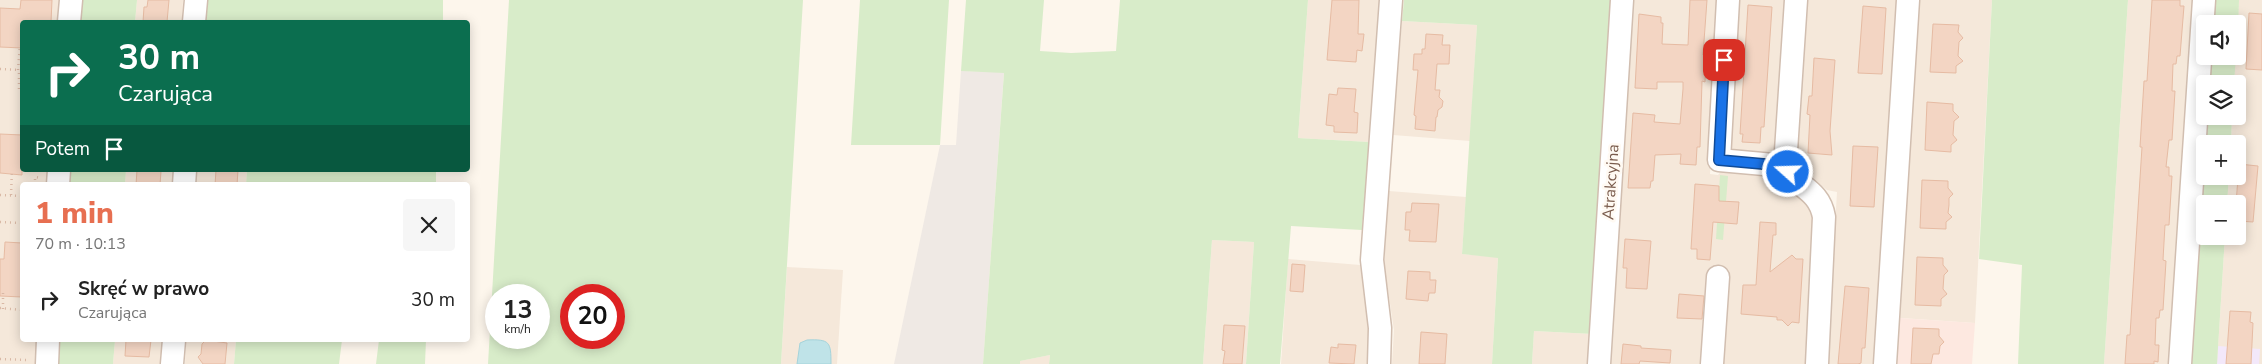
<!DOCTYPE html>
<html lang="pl">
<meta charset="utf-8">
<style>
:root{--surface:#fff;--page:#f6f6f6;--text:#222;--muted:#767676;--accent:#e76f51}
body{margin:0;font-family:"Nunito Sans",sans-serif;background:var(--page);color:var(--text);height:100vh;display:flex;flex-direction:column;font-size:19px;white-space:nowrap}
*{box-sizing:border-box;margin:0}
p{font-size:16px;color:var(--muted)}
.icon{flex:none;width:28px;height:28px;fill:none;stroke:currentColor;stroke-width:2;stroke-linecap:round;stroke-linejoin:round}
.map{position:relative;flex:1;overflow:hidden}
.drawer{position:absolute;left:20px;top:182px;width:450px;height:160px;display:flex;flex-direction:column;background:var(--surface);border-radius:5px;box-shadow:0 2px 12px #0003}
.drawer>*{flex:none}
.guide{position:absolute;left:20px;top:20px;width:450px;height:152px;border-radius:5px;box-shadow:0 2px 12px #0003;background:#0b6e4f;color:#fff;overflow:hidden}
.controls{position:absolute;left:2196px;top:15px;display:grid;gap:10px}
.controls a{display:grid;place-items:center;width:50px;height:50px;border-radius:5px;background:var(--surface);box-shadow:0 2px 12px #0003;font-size:25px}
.speed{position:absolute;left:485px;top:284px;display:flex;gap:10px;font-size:25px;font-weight:700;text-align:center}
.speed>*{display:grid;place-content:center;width:65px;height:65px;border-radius:50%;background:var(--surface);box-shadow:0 2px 12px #0003;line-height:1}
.speed small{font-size:12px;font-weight:400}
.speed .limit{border:8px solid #d22;background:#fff;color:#111}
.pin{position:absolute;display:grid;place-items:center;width:42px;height:42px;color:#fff;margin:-21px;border-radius:10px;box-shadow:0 2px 8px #0006}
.me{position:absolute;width:55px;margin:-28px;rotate:290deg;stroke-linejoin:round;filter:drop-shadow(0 0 4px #0008)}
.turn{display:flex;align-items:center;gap:18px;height:105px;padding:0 15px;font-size:22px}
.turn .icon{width:65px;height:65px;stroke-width:2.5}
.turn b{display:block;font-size:35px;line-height:42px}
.then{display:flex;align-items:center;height:48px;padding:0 15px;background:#0003;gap:10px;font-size:19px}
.round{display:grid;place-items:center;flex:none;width:52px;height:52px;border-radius:5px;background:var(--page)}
.headline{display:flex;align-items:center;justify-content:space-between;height:85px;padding:0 15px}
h1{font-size:30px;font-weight:800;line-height:38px;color:var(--accent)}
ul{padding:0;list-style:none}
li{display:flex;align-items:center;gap:15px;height:65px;padding:0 15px}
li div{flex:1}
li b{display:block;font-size:19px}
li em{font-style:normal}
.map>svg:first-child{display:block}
</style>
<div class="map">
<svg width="2262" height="364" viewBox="0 0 2262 364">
<rect width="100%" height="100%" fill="#fdf6ec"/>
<!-- residential -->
<g fill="#f5e8da">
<path d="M0,0h77l-1,22h-54v148h44l-1,15h-43v155h33l-2,24h-53z"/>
<path d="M137,0h46l-1,22h-47z"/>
<path d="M1308,0h72l-11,142 -71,-4z"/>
<path d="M1629,0h92l-11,174 8,1 7,-8 54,5 -1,12 20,9 15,15 3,12 -7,144h-201z"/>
<path d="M1733,0h59l-11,146 -18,9 -29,-3 -10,-8z"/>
<path d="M1804,0h188l-17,323 -74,-5 -4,46h-70l10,-172 -10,-2 -28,-25 -7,-11z"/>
<path d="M2128,0h84l-25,364h-83z"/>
<path d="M2239,0h23v364h-45l8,-128h13v-32h-11l2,-28h9v-32h-7l1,-28h6v-32h-4z"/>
<path d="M1402,21l75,4 -7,116 -77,-6z"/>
<path d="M126,170h47l-1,15h-47z"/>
<path d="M197,170h50l-1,15h-50z"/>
<path d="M1389,191l77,6 -4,57 36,3 -6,107h-100l2,-34 -10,-66z"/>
<path d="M1212,240l42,2 -8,122h-43z"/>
<path d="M1288,259l72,6 11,63 -3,36h-87z"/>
<path d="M787,267l56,3 -6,94h-56z"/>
<path d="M1534,331l59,3 -2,30h-59z"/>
<path d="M115,340h47l-2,24h-47z"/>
<path d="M186,340h50l-2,24h-49z"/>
<path d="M1050,355l-1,9h-29v-3z"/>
</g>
<!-- commercial -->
<path fill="#fde8e0" d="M1900,318l75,5 -3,41h-75z"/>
<!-- industrial -->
<path fill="#efe9e4" d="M961,71l43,1 -21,292h-89l46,-219h16z"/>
<!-- education -->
<path fill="#f3e8fa" d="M2218,346l42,3 -1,15h-42z"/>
<!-- green -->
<g fill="#d8ecc9" fill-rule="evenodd">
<path d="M78,0h59l-2,22h-59z"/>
<path d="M207,0h236v22h-237z"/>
<path d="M509,0h294l-22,364h-293zM496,295h43v43h-43zM571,295h43v43h-43z"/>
<path d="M860,0h89l-9,145h-89z"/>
<path d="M966,0h78l-4,51 31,2 45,-2 4,-51h188l-10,138 71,4 -7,88 -71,-4 -11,138h-34l8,-122 -42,-2 -9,124h-154l1,-9 -30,6v3h-37l21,-291 -43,-2z"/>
<path d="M1404,0h210l-21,334 -59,-3 -2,33h-40l6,-106 -36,-4 15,-229 -75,-4z"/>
<path d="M1992,0h136l-24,364h-86l4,-99 -43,-6z"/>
<path d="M2212,0h27l-1,32v-8h-28z"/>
<path d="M2208,56h28l-2,28h-28z"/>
<path d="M2205,116h27l-1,28h-26v32h24l-2,28h-22v32h20l-8,128h-30z"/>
<path d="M66,170h60l-1,15h-60z"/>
<path d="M247,170h189v15h-190z"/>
<path d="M1720,175l8,1 -5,64 -7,-1z"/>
<path d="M55,340h60l-2,24h-60z"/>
<path d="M236,340h106l-3,24h-105z"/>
<path d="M379,340h47l-1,24h-49z"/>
</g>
<!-- water -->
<path fill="#bfe3e8" stroke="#a5d3da" d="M807,340c23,-1 24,2 24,24h-34l3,-21z"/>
<!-- building -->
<g fill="#f3d5c3" stroke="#e6bba3">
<path d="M21,0h31l-1,22h-29v26l-22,-1v-39l20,1z"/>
<path d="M148,0h21l-2,22h-24l1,-15h3z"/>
<path d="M1332,0h27l-1,34h6l-2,17 -5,-1 -1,12 -29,-2z"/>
<path d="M1690,0h17l-4,55h3l-1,27 -3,-1 -2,66h-3l-1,18 -16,-1 1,-10 -26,1 -2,26h-2l-1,7h-22l5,-75 22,2 -1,7 26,2 3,-35v-7h-26v7l-22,-1 4,-74 22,3v6h2l-1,21 26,1z"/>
<path d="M2152,0h28v6h4l-4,50h-3l-1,8h-3l-1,27h3l-3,49h-3l-3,27h3v9h3l-3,49h-4l-2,35 3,1 -2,33 -1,16h-3l-1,8h-3l-1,27h4l-1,17 -4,-1v3h-29l2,-29h3l12,-188h-2l4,-66h3z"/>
<path d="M1748,5l24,2 -8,120h-3l-1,16 -18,-1 1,-8h-3z"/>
<path d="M1863,6l23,2 -4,66 -24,-1z"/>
<path d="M2249,13l13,1v56l-16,-1z"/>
<path d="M1933,24l26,1 -1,7 5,6 -4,4 -1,14 5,5 -7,5v7l-26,-1z"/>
<path d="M1426,34l17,1 -1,10h8l-1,19h-12l-2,26h5l-1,7 4,4 -1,6 -4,3 -1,7h-1l-1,14 -20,-2 1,-13 -2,-1 4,-45h-5l1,-16h8v-5h3z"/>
<path d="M1814,58l21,2 -5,71 2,24 -24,-2 2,-38 -3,-1 2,-18h3z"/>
<path d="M1338,88l18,1 -2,23 4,1 -1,20 -23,-1v-6l-8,-1 3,-31 8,1z"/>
<path d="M1927,102l26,2v7l6,6 -5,4 -1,14 4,5 -6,5v7l-26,-2z"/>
<path d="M0,134l22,1v40l-22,-2z"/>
<path d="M1853,146l25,1 -4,60 -24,-1z"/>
<path d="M2239,164l19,2 -5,56 -15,-1 -2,-17z"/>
<path d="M137,170l24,1 -1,14h-24z"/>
<path d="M216,170h22l-1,15h-22z"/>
<path d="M1922,180l26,1v7l5,6 -4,4v7l-1,8 4,4 -6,5v7l-26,-1z"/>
<path d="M1695,184l24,2v15l20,1 -2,22 -24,-2 -3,38 -13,-1v-10h-6z"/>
<path d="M1412,203l27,1 -3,38 -27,-1 1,-11h-5l1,-18h5z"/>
<path d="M1760,222l16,1v12h-3l-3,37 22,-17 4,4h7l-4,64 -7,-1 -4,4 -6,-6h-5v-3l-36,-3 2,-29h13z"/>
<path d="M1625,239l26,2 -4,48 -21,-1 1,-20h-4z"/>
<path d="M5,242l17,1v54l-22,-1v-37h4z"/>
<path d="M1917,257l26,1v7l5,6 -4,4 -1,14 4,5 -6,5v7l-26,-1z"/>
<path d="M1292,264l13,1 -2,27 -13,-1z"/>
<path d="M1408,271l22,1v8h6l-1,13h-6l-1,8 -22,-2z"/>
<path d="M1845,286l24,2 -4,60h-3l-1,15 -3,1h-20z"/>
<path d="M1679,294l25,2 -2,23 -25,-1z"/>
<path d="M2230,311l21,1 -1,10 3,1 -2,41h-25z"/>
<path d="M1224,325l21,1 -3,38h-19l2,-13 -3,-1z"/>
<path d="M1913,328l26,1v7l5,6 -4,4 -1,8h-6l-2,10h-20z"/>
<path d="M1421,332l26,2 -2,30h-26z"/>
<path d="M126,340h25l-2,17 -24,-1z"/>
<path d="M206,340l21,3 -2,21h-22l-5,-7 3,-3 1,-10z"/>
<path d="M1338,344l18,1 -2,19 -25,-1 2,-16 7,1z"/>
<path d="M1623,344l18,2v2l30,2 -1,13 -30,-2 -1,3h-18z"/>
</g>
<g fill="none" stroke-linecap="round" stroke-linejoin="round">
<!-- minor casing -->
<g stroke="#d1beb0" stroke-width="25">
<g id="minor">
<path d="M1728,0l-9,160 66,6"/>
<path d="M1796,0l-11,166c7,20 34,21 39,51l-7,147"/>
<path d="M69,22l2,-22"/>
<path d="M194,22l2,-22"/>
<path d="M58,185l1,-15"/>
<path d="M184,185l1,-15"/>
<path d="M47,364l1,-24"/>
<path d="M172,364l2,-24"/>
<path d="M1379,364l1,-36 -8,-68 19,-260"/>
<path d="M1599,364l23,-364"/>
<path d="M1712,364l6,-87"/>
<path d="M1885,364l23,-364"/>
<path d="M2180,364l24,-364"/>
</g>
</g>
<!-- path -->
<g stroke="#d9b8a5" stroke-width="2.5" stroke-dasharray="1 4" stroke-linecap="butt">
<path d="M0,69l22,1"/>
<path d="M18,70l2,-25"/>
<path d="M19,89v-19"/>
<path d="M35,185v-8l6,1"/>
<path d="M0,195l22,1"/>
<path d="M11,195l1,-25"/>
<path d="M0,222l22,1"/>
<path d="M0,308l22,2"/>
<path d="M3,309v-16"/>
<path d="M0,359l28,1"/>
</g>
<!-- minor -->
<use href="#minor" stroke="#fff" stroke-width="22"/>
</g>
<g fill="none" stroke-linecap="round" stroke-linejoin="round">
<!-- route casing -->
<g stroke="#114b97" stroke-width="12">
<path id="route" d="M1724,60l-5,100 66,6 3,6"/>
</g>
<!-- route -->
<use href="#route" stroke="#1a73e8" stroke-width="9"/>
</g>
<g text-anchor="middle" stroke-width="5" stroke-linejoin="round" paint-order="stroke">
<!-- street labels -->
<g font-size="16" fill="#7a5c4d" stroke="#fffaf3">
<text transform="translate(1610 182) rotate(-86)" y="6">Atrakcyjna</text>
</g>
</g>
</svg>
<div class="controls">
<a><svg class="icon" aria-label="sound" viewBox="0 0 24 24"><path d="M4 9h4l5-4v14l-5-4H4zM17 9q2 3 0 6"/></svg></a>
<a><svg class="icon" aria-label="layers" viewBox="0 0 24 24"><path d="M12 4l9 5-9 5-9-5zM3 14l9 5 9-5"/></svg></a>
<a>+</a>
<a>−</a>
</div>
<div class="speed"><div>13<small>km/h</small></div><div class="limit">20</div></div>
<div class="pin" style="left:1724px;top:60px;background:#d93025"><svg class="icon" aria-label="arrive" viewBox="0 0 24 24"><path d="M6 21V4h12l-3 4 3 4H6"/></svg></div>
<svg class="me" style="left:1788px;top:172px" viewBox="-20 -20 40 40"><circle r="17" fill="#1a73e8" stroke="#fff" stroke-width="3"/><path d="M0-11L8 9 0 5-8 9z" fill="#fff"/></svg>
<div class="guide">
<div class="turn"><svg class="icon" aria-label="right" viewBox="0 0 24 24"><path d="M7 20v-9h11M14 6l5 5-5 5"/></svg><div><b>30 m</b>Czarująca</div></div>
<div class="then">Potem<svg class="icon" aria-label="arrive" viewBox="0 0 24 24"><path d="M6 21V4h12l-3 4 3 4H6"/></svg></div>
</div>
<section class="drawer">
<div class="headline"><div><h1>1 min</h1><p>70 m · 10:13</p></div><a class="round"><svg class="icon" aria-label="close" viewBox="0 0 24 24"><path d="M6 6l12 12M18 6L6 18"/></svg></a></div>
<ul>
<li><svg class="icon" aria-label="right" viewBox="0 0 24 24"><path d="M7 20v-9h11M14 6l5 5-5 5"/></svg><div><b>Skręć w prawo</b><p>Czarująca</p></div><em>30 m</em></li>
</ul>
</section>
</div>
